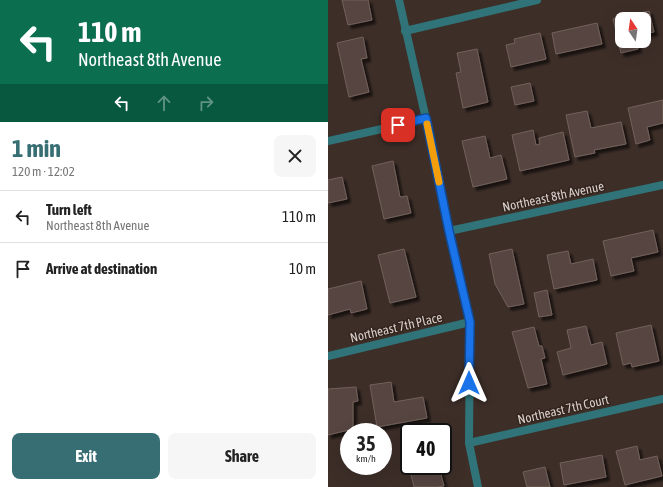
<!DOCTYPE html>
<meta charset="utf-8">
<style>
:root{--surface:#fff;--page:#f6f6f6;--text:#222;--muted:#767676;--line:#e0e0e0;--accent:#376e73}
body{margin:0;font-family:"Asap Condensed",sans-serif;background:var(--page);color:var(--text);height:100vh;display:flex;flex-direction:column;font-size:15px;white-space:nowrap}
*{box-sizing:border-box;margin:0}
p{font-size:13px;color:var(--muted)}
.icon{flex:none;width:22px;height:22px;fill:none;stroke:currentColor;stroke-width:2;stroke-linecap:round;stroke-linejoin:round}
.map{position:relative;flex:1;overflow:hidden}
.drawer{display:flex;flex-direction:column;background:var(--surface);width:328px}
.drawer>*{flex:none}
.top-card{background:#0b6e4f;color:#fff;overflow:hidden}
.needle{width:26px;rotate:347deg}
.fabs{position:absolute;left:287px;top:12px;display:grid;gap:8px}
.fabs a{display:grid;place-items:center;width:36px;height:36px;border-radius:8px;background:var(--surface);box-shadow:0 4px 16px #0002;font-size:20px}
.speed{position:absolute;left:12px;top:423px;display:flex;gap:8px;font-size:20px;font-weight:700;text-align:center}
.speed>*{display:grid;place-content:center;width:52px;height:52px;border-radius:50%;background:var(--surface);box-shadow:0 4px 16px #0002;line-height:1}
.speed small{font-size:10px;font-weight:400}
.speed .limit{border:2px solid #111;border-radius:6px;background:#fff;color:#111}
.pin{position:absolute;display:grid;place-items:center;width:34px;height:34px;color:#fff;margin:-17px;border-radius:8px;box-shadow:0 2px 6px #0006}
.me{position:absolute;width:44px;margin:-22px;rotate:0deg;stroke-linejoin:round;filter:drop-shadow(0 0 3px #0008)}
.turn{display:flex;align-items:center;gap:14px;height:84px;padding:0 12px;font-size:18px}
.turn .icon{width:52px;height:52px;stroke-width:2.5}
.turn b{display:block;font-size:28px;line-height:34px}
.lanes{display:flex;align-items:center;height:38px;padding:0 12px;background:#0003;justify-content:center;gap:20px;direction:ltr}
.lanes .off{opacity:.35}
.round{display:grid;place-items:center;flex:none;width:42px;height:42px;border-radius:8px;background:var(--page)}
.summary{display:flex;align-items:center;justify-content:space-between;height:68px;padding:0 12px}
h1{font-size:24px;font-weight:700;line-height:30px;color:var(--accent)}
.button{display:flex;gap:8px;margin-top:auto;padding:8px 12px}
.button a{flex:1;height:46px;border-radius:8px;background:var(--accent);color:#fff;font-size:16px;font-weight:700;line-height:46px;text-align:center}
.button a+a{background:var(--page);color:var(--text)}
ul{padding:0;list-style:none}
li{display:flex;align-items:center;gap:12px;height:52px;padding:0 12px;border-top:1px solid var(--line)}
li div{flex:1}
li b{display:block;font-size:15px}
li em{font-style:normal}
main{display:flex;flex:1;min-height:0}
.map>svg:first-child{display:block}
</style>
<main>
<section class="drawer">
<div class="top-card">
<div class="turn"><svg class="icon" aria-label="left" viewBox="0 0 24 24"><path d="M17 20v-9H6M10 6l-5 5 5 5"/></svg><div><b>110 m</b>Northeast 8th Avenue</div></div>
<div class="lanes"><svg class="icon" aria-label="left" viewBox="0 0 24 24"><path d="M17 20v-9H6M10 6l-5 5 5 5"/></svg><svg class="icon off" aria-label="ahead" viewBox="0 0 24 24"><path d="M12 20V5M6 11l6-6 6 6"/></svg><svg class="icon off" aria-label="right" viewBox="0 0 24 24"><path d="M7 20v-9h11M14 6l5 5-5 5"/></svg></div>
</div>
<div class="summary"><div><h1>1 min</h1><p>120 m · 12:02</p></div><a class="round"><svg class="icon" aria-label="close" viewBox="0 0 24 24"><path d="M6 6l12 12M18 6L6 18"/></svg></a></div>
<ul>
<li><svg class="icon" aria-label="left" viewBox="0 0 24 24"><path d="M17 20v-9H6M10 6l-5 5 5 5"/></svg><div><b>Turn left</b><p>Northeast 8th Avenue</p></div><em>110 m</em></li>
<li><svg class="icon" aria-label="arrive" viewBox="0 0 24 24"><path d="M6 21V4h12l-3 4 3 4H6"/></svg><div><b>Arrive at destination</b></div><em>10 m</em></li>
</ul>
<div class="button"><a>Exit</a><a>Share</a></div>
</section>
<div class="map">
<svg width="335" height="487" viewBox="0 0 335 487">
<defs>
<filter id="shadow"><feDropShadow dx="3.5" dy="3.5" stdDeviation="1" flood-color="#0009"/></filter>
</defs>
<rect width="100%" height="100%" fill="#3d2e28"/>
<!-- building -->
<g fill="#56453f" stroke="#73615b" filter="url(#shadow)">
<path d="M14,0h26l4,20 -24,5z"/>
<path d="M321,11l5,21 -10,2v-15h-22v22h14l2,8 -17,4 -8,-34z"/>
<path d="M269,23l5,21 -46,10 -4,-21z"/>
<path d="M212,33l6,26 -35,8 -5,-22 9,-2 -1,-4z"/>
<path d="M35,37l4,21 -6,1 8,33 -20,5 -12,-54z"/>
<path d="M149,49l11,53 -25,6 -7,-35 5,-1 -4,-19z"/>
<path d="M202,83l4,18 -19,4 -4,-18z"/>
<path d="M335,100v23l-16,4 3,13 -14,4 -8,-36z"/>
<path d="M259,111l4,17 30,-6 5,22 -32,6 1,3 -20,4 -9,-42z"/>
<path d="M205,130l3,15 4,-1 -1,-6 24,-6 6,28 -49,11 -8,-36z"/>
<path d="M157,136l5,22 11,-3 6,24 -34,8 -11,-46z"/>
<path d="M65,161l7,36 7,-1 4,17 -27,6 -12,-53z"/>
<path d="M14,177l5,22 -19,4v-23z"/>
<path d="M325,230l5,22 -27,6 3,13 -23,5 -8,-35z"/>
<path d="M76,249l12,48 -26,6 -12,-48z"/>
<path d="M184,249l12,55 -16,3 -13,-23 -6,-30z"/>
<path d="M240,251l3,13 22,-5 4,21 -43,9 -7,-34z"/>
<path d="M33,281l6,28 -16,4 -1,-4 -22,6v-26z"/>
<path d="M219,290l5,25 -13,2 -5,-24z"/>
<path d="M323,325l8,36 -27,6 -1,-4 -8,2 -7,-32z"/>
<path d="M258,326l5,19 11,-3 5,22 -44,11 -6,-23 14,-4 -4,-18z"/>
<path d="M206,327l5,19h3l3,12 -4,1 6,25 -19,4 -16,-56z"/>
<path d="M63,382l3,20 29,-5 4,21 -50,9 -7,-42z"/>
<path d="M28,387l2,14 -5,1v27l-25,6v-46z"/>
<path d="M309,446l3,14 17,-4 5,20 -37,9 -9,-34z"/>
<path d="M274,455l4,22 -42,8 -4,-22z"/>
<path d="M85,466h22l1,6 4,-1 4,15 -7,1h-23l-5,-20z"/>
<path d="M217,467l5,20h-23l-4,-15z"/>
</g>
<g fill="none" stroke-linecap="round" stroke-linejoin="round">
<!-- minor -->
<g stroke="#307479" stroke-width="8">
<path d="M77,31l132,-31"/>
<path d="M0,141l98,-22"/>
<path d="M121,231l214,-46"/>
<path d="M0,356l142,-34"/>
<path d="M141,443l194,-44"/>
</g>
<!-- tertiary -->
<path stroke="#307479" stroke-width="8" d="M71,0l27,119 23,112 21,91 -1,121 9,44"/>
</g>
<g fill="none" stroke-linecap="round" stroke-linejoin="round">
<!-- route casing -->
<g stroke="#114b97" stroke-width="10">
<path id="route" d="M70,125l28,-7 23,113 21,91 -1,61"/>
</g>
<!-- route -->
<use href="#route" stroke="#1a73e8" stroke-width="7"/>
<!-- slow -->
<path stroke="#f59e0b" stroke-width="7" d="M99,124l12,58"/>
</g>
<g text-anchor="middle" stroke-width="3" stroke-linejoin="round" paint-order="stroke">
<!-- street labels -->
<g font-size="13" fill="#d9cfcb" stroke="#33241e">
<text transform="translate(225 196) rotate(-12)" y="5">Northeast 8th Avenue</text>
<text transform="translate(68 327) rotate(-13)" y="5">Northeast 7th Place</text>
<text transform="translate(235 409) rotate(-13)" y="5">Northeast 7th Court</text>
</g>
</g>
</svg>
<div class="fabs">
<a><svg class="needle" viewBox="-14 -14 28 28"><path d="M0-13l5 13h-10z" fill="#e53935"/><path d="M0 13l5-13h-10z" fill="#767676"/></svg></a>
</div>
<div class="speed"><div>35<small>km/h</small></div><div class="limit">40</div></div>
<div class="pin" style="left:70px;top:125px;background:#d93025"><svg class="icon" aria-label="arrive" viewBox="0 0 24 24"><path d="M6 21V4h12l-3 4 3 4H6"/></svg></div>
<svg class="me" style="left:141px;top:383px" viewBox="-20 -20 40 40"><path d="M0-17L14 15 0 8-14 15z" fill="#1a73e8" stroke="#fff" stroke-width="4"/></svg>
</div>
</main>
